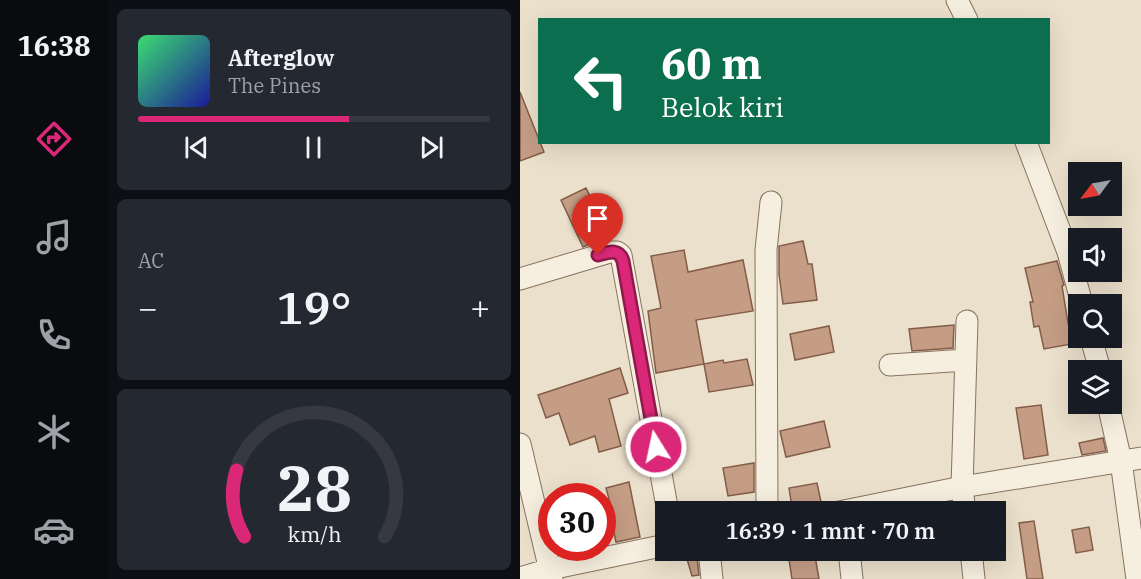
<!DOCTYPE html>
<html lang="id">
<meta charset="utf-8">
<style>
:root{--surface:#171b24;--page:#242831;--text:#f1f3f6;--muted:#9ea1a6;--line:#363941;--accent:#db2777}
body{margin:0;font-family:"IBM Plex Serif",serif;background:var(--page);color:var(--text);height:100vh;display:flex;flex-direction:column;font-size:22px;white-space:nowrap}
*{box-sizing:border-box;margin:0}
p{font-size:20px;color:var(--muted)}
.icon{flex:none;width:33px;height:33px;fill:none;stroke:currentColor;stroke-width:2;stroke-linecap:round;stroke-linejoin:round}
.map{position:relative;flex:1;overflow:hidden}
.details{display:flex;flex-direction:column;gap:9px;padding:9px;background:#0d0f14;width:412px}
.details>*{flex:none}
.guide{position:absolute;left:18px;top:18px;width:512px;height:126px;border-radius:0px;box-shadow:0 6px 24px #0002;background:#0b6e4f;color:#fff;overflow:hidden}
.needle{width:39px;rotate:238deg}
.controls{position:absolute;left:548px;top:162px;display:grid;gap:12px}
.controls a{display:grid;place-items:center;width:54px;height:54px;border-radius:0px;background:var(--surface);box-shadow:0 6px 24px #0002;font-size:30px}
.speed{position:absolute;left:18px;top:483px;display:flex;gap:12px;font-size:30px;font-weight:700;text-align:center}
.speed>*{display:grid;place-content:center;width:78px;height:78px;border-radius:50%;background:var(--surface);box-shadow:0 6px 24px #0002;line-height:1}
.speed .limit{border:9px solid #d22;background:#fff;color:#111}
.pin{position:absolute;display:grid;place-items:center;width:51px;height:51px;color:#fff;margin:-62px -26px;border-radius:50% 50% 50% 0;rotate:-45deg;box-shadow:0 0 6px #0007}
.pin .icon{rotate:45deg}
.me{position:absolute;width:66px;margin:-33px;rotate:350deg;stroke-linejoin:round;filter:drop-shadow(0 0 4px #0008)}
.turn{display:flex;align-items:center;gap:21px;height:126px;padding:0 24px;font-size:27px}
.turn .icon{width:78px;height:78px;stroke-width:2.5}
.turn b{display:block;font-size:42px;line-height:51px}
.big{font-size:45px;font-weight:600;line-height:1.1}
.details .tile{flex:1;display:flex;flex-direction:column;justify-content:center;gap:9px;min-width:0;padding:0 21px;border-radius:9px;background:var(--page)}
.details .dial{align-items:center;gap:0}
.dial svg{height:156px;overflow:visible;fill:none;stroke:var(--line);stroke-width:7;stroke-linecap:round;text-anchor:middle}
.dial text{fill:var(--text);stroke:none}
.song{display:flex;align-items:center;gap:18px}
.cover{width:72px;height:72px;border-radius:9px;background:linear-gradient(135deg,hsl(140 70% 55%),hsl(240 70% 35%))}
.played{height:6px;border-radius:3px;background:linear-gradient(90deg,var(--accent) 60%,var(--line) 60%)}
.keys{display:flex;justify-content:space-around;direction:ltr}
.heat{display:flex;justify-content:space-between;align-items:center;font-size:33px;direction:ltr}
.trip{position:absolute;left:135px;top:501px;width:351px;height:60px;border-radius:0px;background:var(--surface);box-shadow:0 6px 24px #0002;font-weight:600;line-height:60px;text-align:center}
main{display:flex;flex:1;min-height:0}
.menu{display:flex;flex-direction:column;width:108px;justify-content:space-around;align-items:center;background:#090b0e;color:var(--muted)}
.menu .icon{width:42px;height:42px}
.menu .on{color:var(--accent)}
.menu b{font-size:27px;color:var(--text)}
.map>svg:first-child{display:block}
.building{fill:#c59d85;stroke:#835d49;stroke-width:1.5}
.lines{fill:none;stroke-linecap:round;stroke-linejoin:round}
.street-casing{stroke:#867361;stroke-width:23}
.street{stroke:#f6eede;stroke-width:21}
.route-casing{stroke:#8e194d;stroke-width:15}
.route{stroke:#db2777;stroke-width:10}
</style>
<main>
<nav class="menu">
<b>16:38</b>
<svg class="icon on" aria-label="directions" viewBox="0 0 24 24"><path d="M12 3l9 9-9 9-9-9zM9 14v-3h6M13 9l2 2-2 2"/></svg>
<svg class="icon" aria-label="music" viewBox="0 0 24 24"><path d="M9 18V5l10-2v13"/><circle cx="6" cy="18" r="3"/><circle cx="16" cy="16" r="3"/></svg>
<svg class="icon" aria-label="phone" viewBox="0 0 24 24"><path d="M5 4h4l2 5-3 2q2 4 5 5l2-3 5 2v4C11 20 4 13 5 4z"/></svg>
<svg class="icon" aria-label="climate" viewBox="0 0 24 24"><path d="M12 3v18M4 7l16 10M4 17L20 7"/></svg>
<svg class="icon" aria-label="car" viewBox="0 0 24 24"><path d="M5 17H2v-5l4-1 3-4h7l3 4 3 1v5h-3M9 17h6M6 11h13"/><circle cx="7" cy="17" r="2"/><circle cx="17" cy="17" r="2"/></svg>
</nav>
<section class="details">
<div class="tile">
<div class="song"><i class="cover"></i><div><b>Afterglow</b><p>The Pines</p></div></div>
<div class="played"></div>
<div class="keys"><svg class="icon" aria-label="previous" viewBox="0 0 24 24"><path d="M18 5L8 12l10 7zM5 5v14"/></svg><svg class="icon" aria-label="pause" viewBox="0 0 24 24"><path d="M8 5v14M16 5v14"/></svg><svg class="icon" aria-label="next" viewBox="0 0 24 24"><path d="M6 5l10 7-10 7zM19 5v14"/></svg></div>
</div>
<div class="tile"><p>AC</p>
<div class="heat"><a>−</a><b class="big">19°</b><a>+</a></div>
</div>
<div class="tile dial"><svg viewBox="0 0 100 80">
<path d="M14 69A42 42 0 1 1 86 69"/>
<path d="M14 69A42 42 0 0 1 10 35" stroke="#db2777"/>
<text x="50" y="56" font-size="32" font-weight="700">28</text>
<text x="50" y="72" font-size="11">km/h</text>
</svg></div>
</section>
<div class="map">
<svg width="621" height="579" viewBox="0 0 621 579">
<rect width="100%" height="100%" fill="#ebe0cb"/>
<path class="building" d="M0 92 24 152 0 161Z
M66 188 89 235 63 247 41 200Z
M283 241 288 264H292L297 300 263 304 259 274V246Z
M164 250 168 272 223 260 233 311 176 320 184 364 136 373 128 311 141 308 131 256Z
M537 261 544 285 542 286 548 323 553 322 557 343 524 349 519 326 514 327 510 302H513L505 268Z
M434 325 433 348 392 351 389 329Z
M309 326 314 352 275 360 270 334Z
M227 359 233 385 189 392 184 364 203 360 204 363Z
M100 368 108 393 89 399 101 446 79 452 75 436 50 445 39 413 26 418 18 395Z
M521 405 528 455 504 459 496 408Z
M304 421 310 447 266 457 260 431Z
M583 438 586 451 562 455 559 443Z
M234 463V492L208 496 203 468Z
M109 482 120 537 96 542 90 514H93L86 488Z
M297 483 301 502 272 507 269 488Z
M514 521 523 579H507L499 523Z
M569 527 573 550 556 553 552 530Z
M279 550H294L299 579H272L268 553Z
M177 557 179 575 172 576 167 559Z"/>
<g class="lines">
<defs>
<path id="street" d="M437 0 447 20
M506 142 548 252 562 304
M0 279 90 252H97L101 255 148 512
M571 338 580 370
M370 365 446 360
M588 404 601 461 617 579
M0 444 32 579
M247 512 246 250 251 202
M319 512 442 487 621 458
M445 512 442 487 447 321
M189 550 192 579
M329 550 332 579
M451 550 454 579
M0 578 30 569 146 545"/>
</defs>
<use href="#street" class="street-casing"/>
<use href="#street" class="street"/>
</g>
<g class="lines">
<defs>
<path id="route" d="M78 255C89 252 99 248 103 261L136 447"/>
</defs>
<use href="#route" class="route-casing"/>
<use href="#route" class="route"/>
</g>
</svg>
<div class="controls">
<a><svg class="needle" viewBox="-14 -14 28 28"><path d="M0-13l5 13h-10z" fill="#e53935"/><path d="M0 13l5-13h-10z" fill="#9ea1a6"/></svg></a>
<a><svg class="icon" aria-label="sound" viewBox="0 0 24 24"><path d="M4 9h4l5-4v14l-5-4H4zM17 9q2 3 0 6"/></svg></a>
<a><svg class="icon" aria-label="search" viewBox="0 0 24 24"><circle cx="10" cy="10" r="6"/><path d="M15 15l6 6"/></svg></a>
<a><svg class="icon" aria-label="layers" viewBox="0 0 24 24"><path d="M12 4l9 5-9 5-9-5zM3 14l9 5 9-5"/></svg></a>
</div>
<div class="speed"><div class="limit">30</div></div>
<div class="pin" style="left:78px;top:255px;background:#d93025"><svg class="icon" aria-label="arrive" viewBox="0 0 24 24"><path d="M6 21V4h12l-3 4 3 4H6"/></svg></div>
<svg class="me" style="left:136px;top:447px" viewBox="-20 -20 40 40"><circle r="17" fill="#db2777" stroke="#fff" stroke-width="3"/><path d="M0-11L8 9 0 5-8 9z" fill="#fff"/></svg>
<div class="trip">16:39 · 1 mnt · 70 m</div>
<div class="guide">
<div class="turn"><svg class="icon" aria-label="left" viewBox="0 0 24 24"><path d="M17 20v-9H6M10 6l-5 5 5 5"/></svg><div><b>60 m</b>Belok kiri</div></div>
</div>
</div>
</main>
